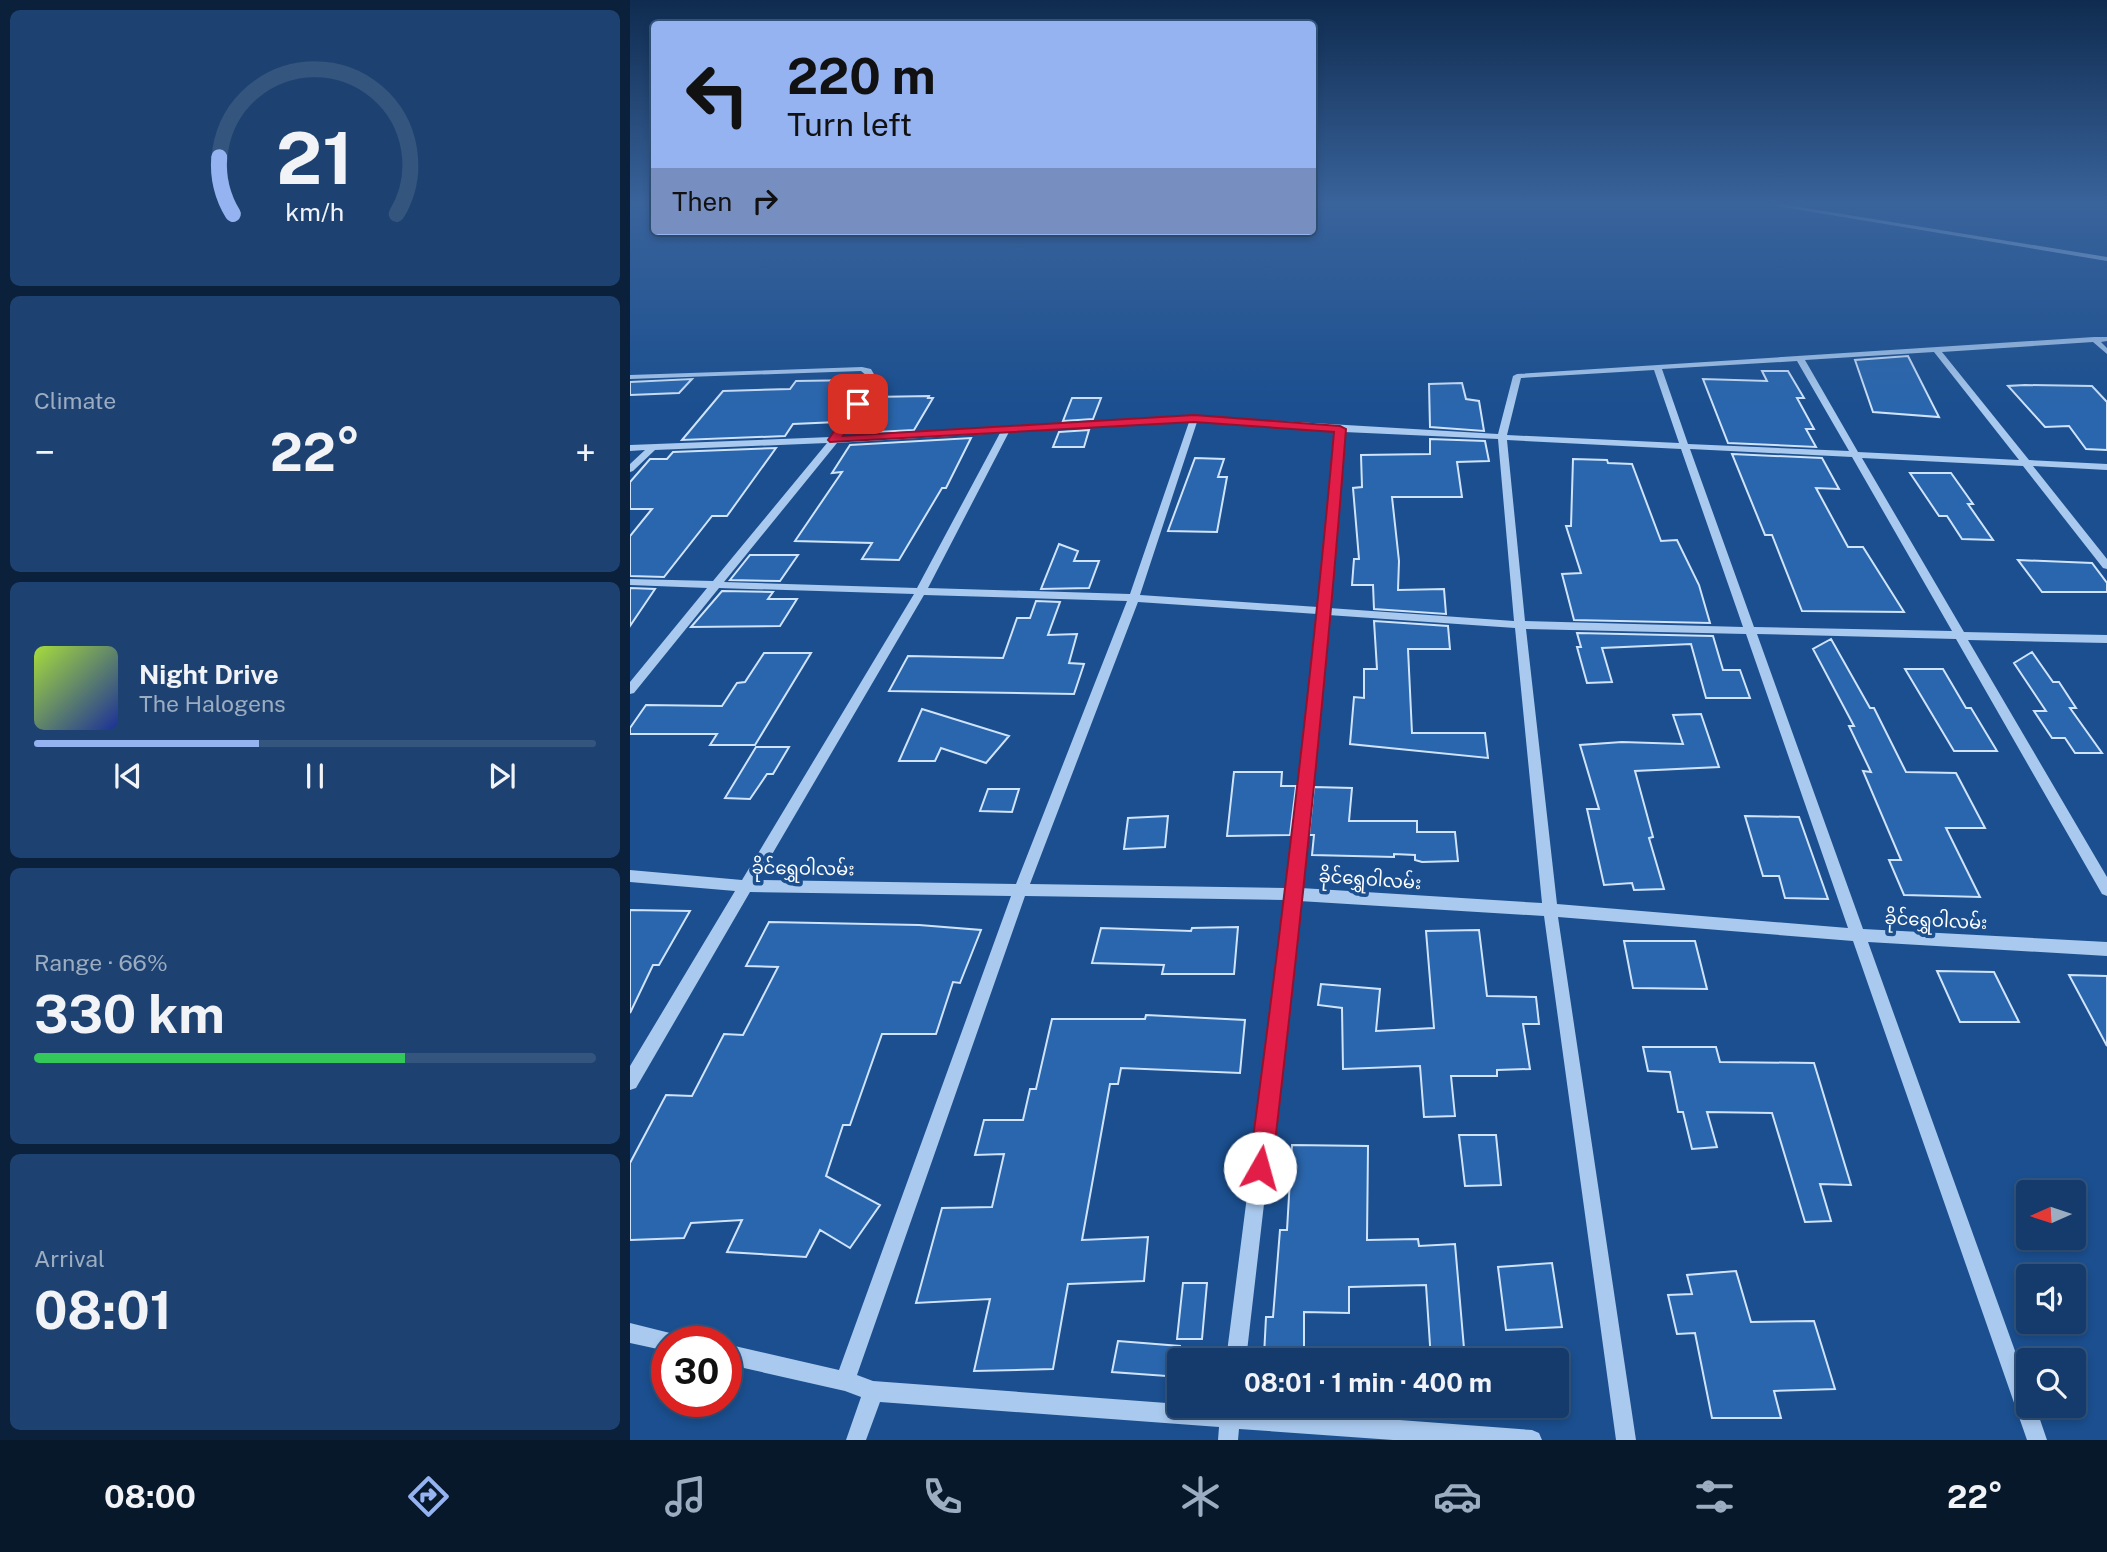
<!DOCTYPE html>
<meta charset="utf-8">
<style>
:root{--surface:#143b6b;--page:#1d4271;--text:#f1f3f6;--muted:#9dadc1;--line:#33557e;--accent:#95b2f1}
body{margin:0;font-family:"Public Sans","Noto Sans Myanmar",sans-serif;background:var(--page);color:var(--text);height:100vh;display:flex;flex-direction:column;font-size:26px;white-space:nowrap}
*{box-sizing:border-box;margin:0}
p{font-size:23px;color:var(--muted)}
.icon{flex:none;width:38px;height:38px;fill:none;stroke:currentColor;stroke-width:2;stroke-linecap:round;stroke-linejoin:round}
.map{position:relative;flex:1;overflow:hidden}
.sheet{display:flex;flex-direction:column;gap:10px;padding:10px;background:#0b203b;width:630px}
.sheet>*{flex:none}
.hud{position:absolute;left:21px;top:21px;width:665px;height:214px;border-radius:7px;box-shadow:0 4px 10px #0003,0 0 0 2px var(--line);background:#95b2f1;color:#111;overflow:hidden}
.needle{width:46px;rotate:267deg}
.buttons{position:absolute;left:1386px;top:1180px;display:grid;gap:14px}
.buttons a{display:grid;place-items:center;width:70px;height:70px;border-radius:7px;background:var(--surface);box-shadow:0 4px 10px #0003,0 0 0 2px var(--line);font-size:35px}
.speed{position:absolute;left:21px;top:1326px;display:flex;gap:14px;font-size:35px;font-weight:700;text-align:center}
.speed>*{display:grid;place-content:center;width:91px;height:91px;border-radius:50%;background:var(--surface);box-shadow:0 4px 10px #0003,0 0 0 2px var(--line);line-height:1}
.speed .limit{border:10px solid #d22;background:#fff;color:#111}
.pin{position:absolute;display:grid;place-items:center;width:60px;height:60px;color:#fff;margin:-30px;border-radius:14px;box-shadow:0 4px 10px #0006}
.me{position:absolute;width:77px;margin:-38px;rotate:7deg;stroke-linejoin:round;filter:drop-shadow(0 0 5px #0008)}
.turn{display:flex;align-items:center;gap:24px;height:147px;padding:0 21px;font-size:32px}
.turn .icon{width:91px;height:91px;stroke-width:2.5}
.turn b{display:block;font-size:49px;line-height:60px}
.then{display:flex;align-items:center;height:66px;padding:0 21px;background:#0003;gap:14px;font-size:26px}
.big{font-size:52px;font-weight:700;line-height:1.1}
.sheet .widget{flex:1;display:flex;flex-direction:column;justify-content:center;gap:10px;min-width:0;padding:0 24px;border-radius:10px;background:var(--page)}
.sheet .dial{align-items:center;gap:0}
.dial svg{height:182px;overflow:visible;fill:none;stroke:var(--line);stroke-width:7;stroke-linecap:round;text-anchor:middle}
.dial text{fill:var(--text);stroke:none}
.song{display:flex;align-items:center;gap:21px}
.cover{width:84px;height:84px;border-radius:10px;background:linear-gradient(135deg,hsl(80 70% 55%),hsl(230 70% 35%))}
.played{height:7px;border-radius:4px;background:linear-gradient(90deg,var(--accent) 40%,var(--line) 40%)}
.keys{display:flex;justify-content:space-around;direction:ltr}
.heat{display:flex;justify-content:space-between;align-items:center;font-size:38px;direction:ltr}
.charge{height:10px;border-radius:5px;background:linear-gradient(90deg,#34c759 66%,var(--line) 0)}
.trip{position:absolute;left:537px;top:1348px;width:402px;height:70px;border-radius:7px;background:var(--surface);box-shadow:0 4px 10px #0003,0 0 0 2px var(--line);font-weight:700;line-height:70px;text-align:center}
.tabs{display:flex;height:112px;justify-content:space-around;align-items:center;background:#08182b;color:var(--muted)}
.tabs .icon{width:49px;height:49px}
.tabs .active{color:var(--accent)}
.tabs b{font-size:32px;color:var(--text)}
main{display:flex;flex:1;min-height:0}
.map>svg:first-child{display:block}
.building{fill:#2a66ad;stroke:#cfe3fa;stroke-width:2}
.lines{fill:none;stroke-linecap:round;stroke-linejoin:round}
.minor{fill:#a9c9ee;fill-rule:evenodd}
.route{fill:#e11d48;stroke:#92132f;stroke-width:2}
.labels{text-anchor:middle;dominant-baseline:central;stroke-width:7;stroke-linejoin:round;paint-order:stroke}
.street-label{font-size:18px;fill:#fff;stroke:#1b4f8f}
</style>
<main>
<section class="sheet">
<div class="widget dial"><svg viewBox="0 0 100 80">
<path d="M14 69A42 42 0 1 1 86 69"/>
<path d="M14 69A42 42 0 0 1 8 44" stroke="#95b2f1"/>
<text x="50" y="56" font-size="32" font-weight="700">21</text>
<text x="50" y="72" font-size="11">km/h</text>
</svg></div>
<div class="widget"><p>Climate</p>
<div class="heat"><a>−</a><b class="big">22°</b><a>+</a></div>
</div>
<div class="widget">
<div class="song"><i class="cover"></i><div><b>Night Drive</b><p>The Halogens</p></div></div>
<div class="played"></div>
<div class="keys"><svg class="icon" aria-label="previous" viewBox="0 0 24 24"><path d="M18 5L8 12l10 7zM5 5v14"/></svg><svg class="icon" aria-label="pause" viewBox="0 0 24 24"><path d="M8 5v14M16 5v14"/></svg><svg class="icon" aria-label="next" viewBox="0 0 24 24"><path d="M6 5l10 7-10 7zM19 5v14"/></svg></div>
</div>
<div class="widget"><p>Range · 66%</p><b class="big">330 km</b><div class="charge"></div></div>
<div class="widget"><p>Arrival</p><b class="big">08:01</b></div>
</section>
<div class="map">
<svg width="1477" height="1440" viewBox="0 0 1477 1440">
<rect width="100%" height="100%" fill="#1b4f8f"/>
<path class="building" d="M1278 356 1309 417 1243 412 1225 360Z
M1132 371H1158L1174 398H1167L1184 429H1176L1186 447 1098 443 1073 379 1137 381Z
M62 379 49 393 0 395V382Z
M229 380 217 397H226L208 422 163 424 155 436 52 440 93 391 160 389 166 381Z
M832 383 836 399 849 401 854 431 800 427 799 384Z
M1395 385 1462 386 1477 402V450L1456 449 1439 426 1415 427 1378 386Z
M299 396 298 398H303L284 430 228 433 236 421H224L241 397Z
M442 398H471L463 419 433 421Z
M459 430 454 447H423L429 432Z
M341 438 316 488H312L269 560 232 559 242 543 165 541 212 472 202 473 220 445Z
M800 439 855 441 859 461 827 462 832 497H762L769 561 768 590 814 589 816 614 744 609 743 585H722L724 559H729L723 488 732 487 731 455 800 454Z
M146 448 97 516H82L34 577 0 576V536L22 509H0V482L20 459H37L43 452Z
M1102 454 1192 458 1209 489 1186 488 1218 547H1233L1274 612 1172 611 1142 535H1135Z
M565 458 594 459 588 477H597L587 532 538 531Z
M943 459 977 460 978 463 1002 464 1031 541 1047 540 1069 585 1080 623 944 620 932 574 951 573 936 526H941Z
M1280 473H1321L1343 504H1338L1363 540 1332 539 1317 516H1309Z
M429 544 448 551 444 561H469L459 588 411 589Z
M120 555H168L150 581 100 580Z
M1388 560 1462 563 1477 583V592H1412Z
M0 588 25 589 0 626Z
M92 591 143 592 138 599H167L150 626 61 627Z
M406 601 430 602 418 635 447 634 439 663 454 664 444 694 259 691 278 656 373 658 387 618H400Z
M744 621 818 626 820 649H778L782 733H855L858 758 720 744 724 697 734 698V669H747Z
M947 633 1083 636 1093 670H1110L1120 698H1076L1061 644 972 648 982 682 957 683 947 647H951Z
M1201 639 1240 708H1244L1276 772 1326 773 1355 828H1316L1350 897 1274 895 1259 860H1271L1233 771 1241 772 1219 726H1224L1183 649Z
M1402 652 1423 682H1429L1446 708H1440L1472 753H1445L1435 738H1422L1404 711H1416L1384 663Z
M134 653H181L125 745H80L87 734H0V728L16 705 92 706 107 683 115 682Z
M1275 669H1313L1336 708H1341L1367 751H1324Z
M292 709 379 736 356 763 311 748 305 761H269Z
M1071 714 1089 767 1005 771 1023 837 1019 838 1034 889 1004 890 1002 883 974 885 957 809H969L950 745 992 742 1053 744 1043 715Z
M126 747H159L143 774H137L120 799 95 798Z
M604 772H652L651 786H666L660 835 597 836Z
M684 787 722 788 719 821H787V832H825L828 861 792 862 785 860V855L764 854V857L682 855 684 835H679Z
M358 789H389L382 812 350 811Z
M538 816 535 847 494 849 498 818Z
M1115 816 1169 817 1198 899 1155 898 1149 876H1133Z
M0 910 60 911 29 965H23L0 1013Z
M139 922 289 925 351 930 330 983 323 982 306 1034H252L220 1125H213L196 1176 250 1205 220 1248 190 1230 176 1257 97 1252 112 1220 61 1223 54 1238 0 1240V1163L36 1095 62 1096 94 1034 113 1035 148 967 116 966Z
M608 927 604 974H532L534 965 462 963 471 928 561 931 562 928Z
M849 930 857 996 906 997 909 1024H893L900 1069 867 1070V1076H821L825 1116 794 1117 790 1066 713 1069 712 1008 688 1005 691 984 750 989 746 1031 804 1028 796 931Z
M994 941H1065L1077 989 1003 988Z
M1307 971 1364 972 1389 1022H1330Z
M1439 975 1477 976V1046Z
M516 1015 615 1020 610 1073 491 1068 488 1084H480L452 1240 518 1237 514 1281 438 1284 423 1369 344 1371 360 1299 286 1303 312 1208 362 1207 374 1154 345 1155 354 1120H393L400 1089H406L422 1019H515Z
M1013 1047H1086L1090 1062 1184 1063 1221 1185 1190 1184 1201 1221 1175 1222 1142 1113 1077 1112 1087 1147 1062 1149 1053 1112H1048L1040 1072 1018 1071Z
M829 1135H866L871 1185 835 1186Z
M662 1145 738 1146 737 1240 788 1239 789 1246 825 1244 835 1360H801L796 1285 719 1287V1313L674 1312V1355L634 1356 636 1317H643L650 1230H657Z
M922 1263 932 1327 876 1330 868 1267Z
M1106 1271 1121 1322 1184 1321 1205 1389 1144 1391 1151 1418H1082L1065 1333 1047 1334 1038 1295 1062 1294 1057 1275Z
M553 1283H577L572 1339H547Z
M488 1341 550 1346V1377L482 1372Z"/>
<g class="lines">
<path class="minor" d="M1134 204H1151L1477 257V261Z
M1464 337H1477V341L1471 342 1477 348V354L1463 342 1312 352 1399 460 1477 464V470L1403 466 1477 559V569L1473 568 1393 466 1232 458 1334 632 1477 635V643L1338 640 1477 877V896L1472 894 1326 639 1127 634 1233 929 1477 942V956L1238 942 1398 1387V1405H1405L1417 1440H1397L1223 941 928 917 1006 1440H986L914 916 669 901 616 1360H596L655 900 395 896 227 1375 243 1381 550 1404V1405H611V1408L902 1430 909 1433 912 1440H763L609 1429 608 1440H588L589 1427 250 1402 236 1440H216L231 1397 215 1391 96 1364V1344L209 1370 381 896 120 892 6 1088 0 1090V1066L105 891 0 882V870L112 880 284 594 89 588 4 693 0 694V682L77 588 0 585V579L83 581 197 443 25 450 3 471 0 472V464L15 450 0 451V445L201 437 236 387 237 376 231 371 0 379V375L232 367 241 369 245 376 244 387 211 437 564 416 868 434 883 376 887 374ZM1304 352 1389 460 1228 452 1175 360ZM1167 361 1219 451 1058 444 1032 369ZM1024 370 1049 443 877 435 891 378ZM559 422 500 594 298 588 379 432ZM567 422 705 431 688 607 510 595ZM714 432 868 439 884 621 699 608ZM370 433 287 588 94 582 207 443ZM877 440 1051 449 1113 627 895 621ZM1060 449 1222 457 1322 631 1124 627ZM294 595 497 601 386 884 127 880ZM508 602 687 614 657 888 400 884ZM698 615 885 628 912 903 671 888ZM896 629 1116 634 1218 928 927 904Z
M0 1323 48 1335 51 1342H37V1351L0 1343Z"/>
</g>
<linearGradient id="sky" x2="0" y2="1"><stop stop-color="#0f2b4f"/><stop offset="0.5" stop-color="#39639b"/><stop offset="1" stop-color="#39639b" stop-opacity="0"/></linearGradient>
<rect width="1477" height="406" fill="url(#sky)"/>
<path class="route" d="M228 401 234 404 213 436 564 415 710 426 716 429C697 676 671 922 642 1168L638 1176 630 1179 622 1176 619 1168C652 923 682 678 704 432L564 422 200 442 198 440 224 402Z"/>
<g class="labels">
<g class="street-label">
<text transform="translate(173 868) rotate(1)">ခိုင်ရွှေဝါလမ်း</text>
<text transform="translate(740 879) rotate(4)">ခိုင်ရွှေဝါလမ်း</text>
<text transform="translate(1306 920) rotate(3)">ခိုင်ရွှေဝါလမ်း</text>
</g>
</g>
</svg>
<div class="buttons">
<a><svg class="needle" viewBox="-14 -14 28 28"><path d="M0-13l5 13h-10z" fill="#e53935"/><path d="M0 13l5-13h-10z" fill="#9dadc1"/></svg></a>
<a><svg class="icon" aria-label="sound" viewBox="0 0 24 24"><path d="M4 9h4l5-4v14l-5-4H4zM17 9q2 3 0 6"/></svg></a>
<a><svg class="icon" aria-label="search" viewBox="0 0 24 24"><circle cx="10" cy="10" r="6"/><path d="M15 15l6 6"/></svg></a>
</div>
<div class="speed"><div class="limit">30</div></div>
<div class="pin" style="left:228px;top:404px;background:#d93025"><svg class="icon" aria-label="arrive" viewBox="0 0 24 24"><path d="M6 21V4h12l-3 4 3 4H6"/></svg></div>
<svg class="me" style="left:630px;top:1168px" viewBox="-20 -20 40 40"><circle r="19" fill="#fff"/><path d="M0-13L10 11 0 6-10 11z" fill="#e11d48"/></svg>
<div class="trip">08:01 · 1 min · 400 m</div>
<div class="hud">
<div class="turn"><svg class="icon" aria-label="left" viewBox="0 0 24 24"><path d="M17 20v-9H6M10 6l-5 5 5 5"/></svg><div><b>220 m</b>Turn left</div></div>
<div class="then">Then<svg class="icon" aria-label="right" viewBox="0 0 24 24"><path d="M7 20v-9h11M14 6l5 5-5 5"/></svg></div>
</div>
</div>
</main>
<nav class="tabs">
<b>08:00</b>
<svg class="icon active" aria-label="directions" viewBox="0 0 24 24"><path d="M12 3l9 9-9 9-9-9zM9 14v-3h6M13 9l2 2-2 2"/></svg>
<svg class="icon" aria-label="music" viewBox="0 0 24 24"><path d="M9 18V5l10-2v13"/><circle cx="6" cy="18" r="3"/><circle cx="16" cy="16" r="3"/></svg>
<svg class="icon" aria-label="phone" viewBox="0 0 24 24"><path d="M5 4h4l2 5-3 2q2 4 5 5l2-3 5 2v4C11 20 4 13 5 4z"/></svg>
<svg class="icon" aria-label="climate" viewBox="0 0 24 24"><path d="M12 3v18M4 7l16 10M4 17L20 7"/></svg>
<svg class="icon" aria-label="car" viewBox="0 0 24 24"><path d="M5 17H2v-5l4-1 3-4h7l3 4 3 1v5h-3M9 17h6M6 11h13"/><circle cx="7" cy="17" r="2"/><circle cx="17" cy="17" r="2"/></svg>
<svg class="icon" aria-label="filters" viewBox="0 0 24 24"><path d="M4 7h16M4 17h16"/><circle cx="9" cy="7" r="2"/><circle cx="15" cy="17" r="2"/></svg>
<b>22°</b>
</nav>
